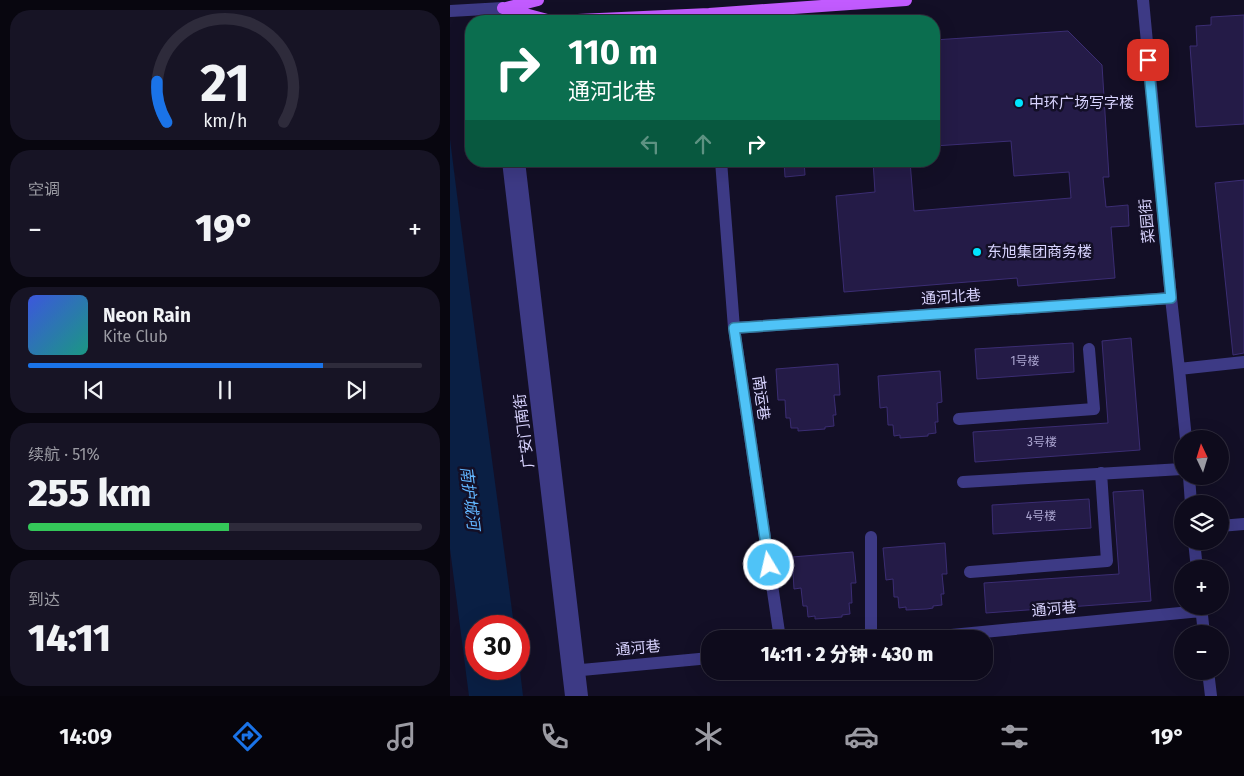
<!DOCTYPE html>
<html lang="zh">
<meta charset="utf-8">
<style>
:root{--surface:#0e0b1c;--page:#171425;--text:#f1f3f6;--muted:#9b9ba3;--line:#2e2b3b;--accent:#1a73e8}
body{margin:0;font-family:"Fira Sans","Noto Sans SC",sans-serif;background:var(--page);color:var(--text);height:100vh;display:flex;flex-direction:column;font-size:19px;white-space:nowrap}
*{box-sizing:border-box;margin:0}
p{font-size:16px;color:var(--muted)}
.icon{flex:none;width:28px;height:28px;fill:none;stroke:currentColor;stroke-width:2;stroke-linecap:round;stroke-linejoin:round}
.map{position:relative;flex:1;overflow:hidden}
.sheet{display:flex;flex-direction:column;gap:10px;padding:10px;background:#08060f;width:450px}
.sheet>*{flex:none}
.top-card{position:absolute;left:15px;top:15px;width:475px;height:152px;border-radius:20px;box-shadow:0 5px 20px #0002,0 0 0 1px var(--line);background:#0b6e4f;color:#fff;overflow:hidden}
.needle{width:32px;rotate:356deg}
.controls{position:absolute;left:724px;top:430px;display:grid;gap:10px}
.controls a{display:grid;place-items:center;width:55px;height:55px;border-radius:50%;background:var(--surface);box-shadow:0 5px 20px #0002,0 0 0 1px var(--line);font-size:25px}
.speed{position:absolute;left:15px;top:615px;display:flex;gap:10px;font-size:25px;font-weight:700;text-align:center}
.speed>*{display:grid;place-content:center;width:65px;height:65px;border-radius:50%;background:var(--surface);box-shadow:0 5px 20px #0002,0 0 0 1px var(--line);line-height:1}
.speed .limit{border:8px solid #d22;background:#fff;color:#111}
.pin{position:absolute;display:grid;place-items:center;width:42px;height:42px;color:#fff;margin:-21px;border-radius:10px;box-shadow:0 2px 8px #0006}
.me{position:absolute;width:55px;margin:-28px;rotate:351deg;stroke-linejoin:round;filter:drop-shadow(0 0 4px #0008)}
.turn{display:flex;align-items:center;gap:18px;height:105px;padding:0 20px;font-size:22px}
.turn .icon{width:65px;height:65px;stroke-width:2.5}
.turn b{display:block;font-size:35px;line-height:42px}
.lanes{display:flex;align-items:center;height:48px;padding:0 20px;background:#0003;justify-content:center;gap:25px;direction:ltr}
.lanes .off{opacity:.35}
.big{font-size:38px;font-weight:800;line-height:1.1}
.sheet .card{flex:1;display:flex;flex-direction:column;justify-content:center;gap:8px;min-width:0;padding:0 18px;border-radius:20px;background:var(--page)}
.sheet .dial{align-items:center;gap:0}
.dial svg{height:130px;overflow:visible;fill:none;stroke:var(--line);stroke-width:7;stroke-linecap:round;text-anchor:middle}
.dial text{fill:var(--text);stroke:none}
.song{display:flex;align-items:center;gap:15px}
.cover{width:60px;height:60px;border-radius:8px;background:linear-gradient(135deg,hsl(230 70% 55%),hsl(170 70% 35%))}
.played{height:5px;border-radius:2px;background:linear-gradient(90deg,var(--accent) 75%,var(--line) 75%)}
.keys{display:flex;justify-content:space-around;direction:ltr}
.heat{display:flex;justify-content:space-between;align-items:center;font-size:28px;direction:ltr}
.charge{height:8px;border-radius:4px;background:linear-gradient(90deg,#34c759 51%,var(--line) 0)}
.trip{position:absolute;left:251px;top:630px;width:292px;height:50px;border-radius:20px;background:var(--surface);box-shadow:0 5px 20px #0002,0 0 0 1px var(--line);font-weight:800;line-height:50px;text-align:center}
.tab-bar{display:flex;height:80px;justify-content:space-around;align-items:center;background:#06040b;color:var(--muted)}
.tab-bar .icon{width:35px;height:35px}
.tab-bar .selected{color:var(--accent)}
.tab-bar b{font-size:22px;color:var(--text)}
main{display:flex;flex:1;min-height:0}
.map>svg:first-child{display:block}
.water{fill:#0a1f44}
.building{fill:#241b47;stroke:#3b2d73}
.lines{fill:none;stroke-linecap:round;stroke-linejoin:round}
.minor{stroke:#3d3a85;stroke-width:12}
.major{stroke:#c25bff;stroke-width:12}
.route-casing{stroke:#337fa1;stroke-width:12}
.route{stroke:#4fc3f7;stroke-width:9}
.poi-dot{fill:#00e5ff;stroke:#130f26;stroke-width:2}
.labels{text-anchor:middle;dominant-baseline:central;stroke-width:5;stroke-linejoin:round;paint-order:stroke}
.number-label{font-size:12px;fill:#aca6d1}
.poi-label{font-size:15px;fill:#d9d4ff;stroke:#130f26;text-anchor:start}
.street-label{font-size:15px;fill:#d9d4ff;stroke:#130f26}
.water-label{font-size:16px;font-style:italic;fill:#62b6ff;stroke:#130f26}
</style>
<main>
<section class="sheet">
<div class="card dial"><svg viewBox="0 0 100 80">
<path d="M14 69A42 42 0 1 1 86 69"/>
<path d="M14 69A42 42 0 0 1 8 44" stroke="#1a73e8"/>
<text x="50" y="56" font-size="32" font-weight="700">21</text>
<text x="50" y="72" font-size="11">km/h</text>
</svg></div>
<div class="card"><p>空调</p>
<div class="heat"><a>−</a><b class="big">19°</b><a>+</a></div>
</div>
<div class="card">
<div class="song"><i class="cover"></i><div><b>Neon Rain</b><p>Kite Club</p></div></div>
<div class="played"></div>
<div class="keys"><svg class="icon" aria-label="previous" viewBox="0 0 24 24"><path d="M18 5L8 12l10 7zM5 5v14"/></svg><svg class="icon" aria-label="pause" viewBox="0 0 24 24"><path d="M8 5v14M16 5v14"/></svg><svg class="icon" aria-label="next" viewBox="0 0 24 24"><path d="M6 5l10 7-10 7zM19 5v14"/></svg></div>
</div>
<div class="card"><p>续航 · 51%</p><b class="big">255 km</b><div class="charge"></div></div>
<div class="card"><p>到达</p><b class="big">14:11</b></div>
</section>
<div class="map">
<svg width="794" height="696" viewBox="0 0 794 696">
<rect width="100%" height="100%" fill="#130f26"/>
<path class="water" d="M0 139C20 301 43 464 64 626H26V669H69V662L73 696H19L0 549Z"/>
<path class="building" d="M794 15V124L746 127 740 46H747L746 26 761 25V17Z
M618 31 652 65 659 177H653L656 207 678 205 679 226 661 227 665 278 568 286 567 278 394 292 386 196 425 192 423 161H460L464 211 621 198 619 172 564 176 561 141 484 146V40Z
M334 161H354L355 175 335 177Z
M794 180V353L783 355 765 183Z
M681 338 690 450 525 462 523 432 658 423 652 341Z
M623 343 624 372 527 379 525 349Z
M388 364 390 395H384L386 415H383L384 426 375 427V429L348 431V428H341L340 418H336L335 400H328L326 369Z
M490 371 492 402 487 403 488 422H485L486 433 478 434V436L450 438V435L444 436 443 425H438L437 407 430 408 428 376Z
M693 490 701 601 536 613 534 583 669 574 663 492Z
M639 499 641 528 543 534 542 505Z
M495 543 497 574H492L494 594H491L492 605 483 606V608L477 609 456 610V607L449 608 448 597H444L443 579 436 580 433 548Z
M403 552 406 583H401L402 603H399L400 614 392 615V617L365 619V616L358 617 357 606H353L351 588 344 589 342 557Z"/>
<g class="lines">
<path class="minor" d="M693 0 721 298 729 369 736 439
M0 11 53 8
M58 161 121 696
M69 161 132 696
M271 161 284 328 330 639
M284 328 721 298
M729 369 794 362
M509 419 644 409 639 349
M739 476 741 504
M513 482 732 469
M770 526 794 524
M421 537V639
M744 541 747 569
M520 572 657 561 651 473
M751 606 754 634
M460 639 751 611
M121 671 260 658
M758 671 761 696"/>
<path class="major" d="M53 8 101 21
M56 8 88 0
M106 21 259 14 456 0"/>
</g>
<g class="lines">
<defs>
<path id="route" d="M319 565 284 328 721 298 698 60"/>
</defs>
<use href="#route" class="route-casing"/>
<use href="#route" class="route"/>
</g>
<g class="poi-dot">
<circle cx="569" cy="103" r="5"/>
<circle cx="527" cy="252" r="5"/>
</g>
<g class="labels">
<g class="number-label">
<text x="575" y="361">1号楼</text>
<text x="592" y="442">3号楼</text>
<text x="591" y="516">4号楼</text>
</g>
<g class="poi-label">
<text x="579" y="103">中环广场写字楼</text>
<text x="537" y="252">东旭集团商务楼</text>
</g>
<g class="street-label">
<text transform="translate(697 221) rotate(-95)">菜园街</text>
<text transform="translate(501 297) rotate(-4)">通河北巷</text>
<text transform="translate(311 398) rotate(82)">南运巷</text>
<text transform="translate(74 431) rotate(-97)">广安门南街</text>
<text transform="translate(604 609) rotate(-5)">通河巷</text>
<text transform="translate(188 648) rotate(-5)">通河巷</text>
</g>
<g class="water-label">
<text transform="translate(20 498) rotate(83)">南护城河</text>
</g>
</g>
</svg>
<div class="controls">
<a><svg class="needle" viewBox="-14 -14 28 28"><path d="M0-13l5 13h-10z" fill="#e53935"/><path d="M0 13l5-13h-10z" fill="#9b9ba3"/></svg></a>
<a><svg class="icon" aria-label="layers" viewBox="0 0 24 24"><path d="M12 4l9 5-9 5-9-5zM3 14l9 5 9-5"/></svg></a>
<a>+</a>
<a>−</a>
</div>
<div class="speed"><div class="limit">30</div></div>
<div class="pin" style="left:698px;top:60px;background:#d93025"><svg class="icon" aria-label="arrive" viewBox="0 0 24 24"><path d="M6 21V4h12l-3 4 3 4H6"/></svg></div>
<svg class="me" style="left:319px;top:565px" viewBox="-20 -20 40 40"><circle r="17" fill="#4fc3f7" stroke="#fff" stroke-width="3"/><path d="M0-11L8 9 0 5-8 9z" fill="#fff"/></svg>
<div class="trip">14:11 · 2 分钟 · 430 m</div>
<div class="top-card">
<div class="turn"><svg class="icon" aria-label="right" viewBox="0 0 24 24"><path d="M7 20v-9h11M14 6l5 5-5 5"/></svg><div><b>110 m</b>通河北巷</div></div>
<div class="lanes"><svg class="icon off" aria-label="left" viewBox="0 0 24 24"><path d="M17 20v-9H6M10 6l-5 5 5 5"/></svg><svg class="icon off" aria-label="ahead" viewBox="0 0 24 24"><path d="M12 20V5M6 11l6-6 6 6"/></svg><svg class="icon" aria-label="right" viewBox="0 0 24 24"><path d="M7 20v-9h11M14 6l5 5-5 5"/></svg></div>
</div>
</div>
</main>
<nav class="tab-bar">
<b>14:09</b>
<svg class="icon selected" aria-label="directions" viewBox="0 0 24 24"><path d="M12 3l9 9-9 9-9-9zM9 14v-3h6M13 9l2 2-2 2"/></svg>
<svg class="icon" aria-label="music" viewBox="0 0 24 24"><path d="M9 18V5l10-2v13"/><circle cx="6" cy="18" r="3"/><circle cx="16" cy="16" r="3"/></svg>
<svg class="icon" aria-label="phone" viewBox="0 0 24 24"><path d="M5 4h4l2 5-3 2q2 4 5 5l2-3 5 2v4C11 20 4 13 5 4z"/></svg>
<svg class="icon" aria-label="climate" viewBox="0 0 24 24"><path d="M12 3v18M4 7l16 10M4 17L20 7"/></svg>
<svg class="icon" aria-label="car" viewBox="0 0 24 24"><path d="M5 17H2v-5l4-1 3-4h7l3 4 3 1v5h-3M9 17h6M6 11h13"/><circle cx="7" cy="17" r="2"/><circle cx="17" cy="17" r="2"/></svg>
<svg class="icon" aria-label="filters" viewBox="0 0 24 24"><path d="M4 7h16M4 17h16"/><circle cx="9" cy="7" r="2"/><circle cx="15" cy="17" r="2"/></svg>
<b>19°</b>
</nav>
